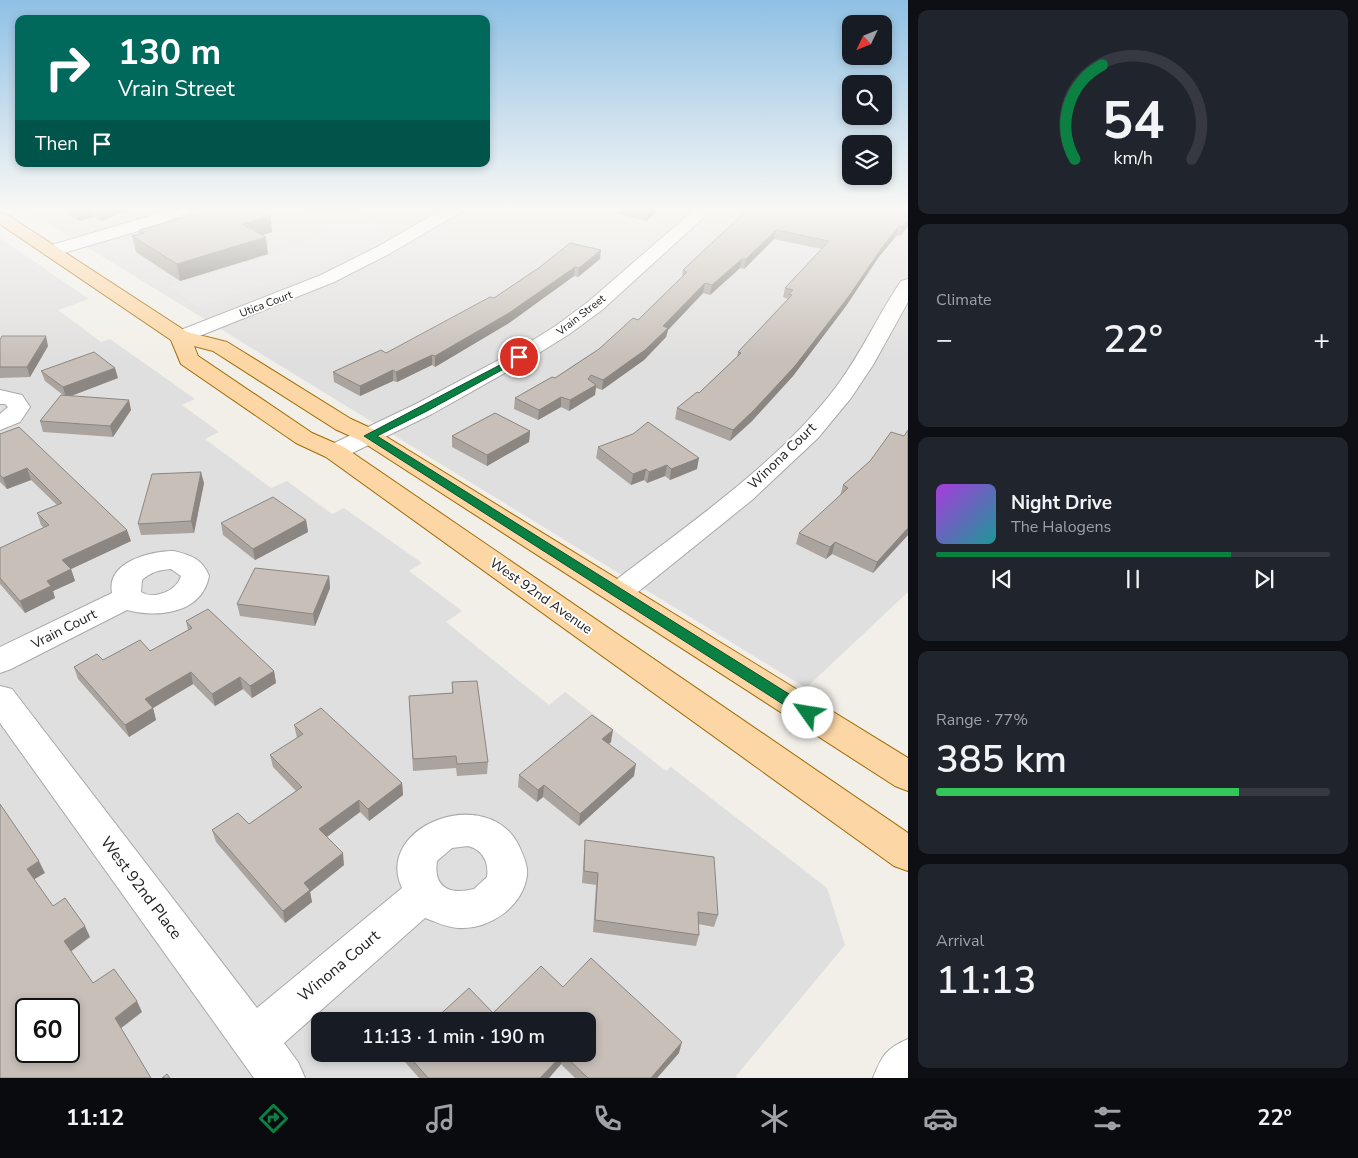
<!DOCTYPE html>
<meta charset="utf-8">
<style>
:root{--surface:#171b24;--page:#20242c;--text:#f1f3f6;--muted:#9ea1a6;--line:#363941;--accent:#0b8043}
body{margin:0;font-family:"Nunito Sans",sans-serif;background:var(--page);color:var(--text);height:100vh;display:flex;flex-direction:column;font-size:19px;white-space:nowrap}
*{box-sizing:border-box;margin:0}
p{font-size:16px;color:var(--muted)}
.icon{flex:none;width:28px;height:28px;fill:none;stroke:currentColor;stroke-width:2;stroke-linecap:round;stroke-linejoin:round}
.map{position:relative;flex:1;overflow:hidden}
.sheet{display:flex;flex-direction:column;gap:10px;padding:10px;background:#0d0f14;width:450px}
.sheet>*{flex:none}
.hud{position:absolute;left:15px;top:15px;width:475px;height:152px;border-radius:10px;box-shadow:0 2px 8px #0003;background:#00695c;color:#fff;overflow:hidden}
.needle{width:32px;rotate:227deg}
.fabs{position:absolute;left:842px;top:15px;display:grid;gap:10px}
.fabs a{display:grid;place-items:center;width:50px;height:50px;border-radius:10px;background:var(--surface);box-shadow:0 2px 8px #0003;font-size:25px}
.speed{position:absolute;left:15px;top:998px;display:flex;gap:10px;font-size:25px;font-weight:700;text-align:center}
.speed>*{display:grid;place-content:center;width:65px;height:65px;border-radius:50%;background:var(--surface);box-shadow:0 2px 8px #0003;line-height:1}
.speed .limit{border:2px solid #111;border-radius:8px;background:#fff;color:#111}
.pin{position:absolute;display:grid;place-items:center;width:42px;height:42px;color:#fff;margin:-21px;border:2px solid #fff;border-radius:50%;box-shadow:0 1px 5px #0007}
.me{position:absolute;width:55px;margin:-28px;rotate:302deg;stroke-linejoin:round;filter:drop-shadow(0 0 4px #0008)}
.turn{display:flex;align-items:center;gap:18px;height:105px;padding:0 20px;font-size:22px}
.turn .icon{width:65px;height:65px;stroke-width:2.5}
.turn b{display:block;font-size:35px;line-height:42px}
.then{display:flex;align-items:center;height:48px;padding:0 20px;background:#0003;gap:10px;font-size:19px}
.big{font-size:38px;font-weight:600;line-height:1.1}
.sheet .widget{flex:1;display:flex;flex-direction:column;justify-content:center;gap:8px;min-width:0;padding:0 18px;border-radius:10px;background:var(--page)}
.sheet .dial{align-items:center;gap:0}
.dial svg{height:130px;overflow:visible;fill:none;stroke:var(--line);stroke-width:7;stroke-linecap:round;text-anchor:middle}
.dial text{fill:var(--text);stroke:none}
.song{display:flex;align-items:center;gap:15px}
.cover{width:60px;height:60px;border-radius:8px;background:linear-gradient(135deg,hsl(280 70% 55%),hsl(180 70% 35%))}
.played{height:5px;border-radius:2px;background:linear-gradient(90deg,var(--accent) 75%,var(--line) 75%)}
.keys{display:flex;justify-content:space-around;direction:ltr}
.heat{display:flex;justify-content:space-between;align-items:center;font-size:28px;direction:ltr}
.charge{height:8px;border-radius:4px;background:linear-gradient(90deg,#34c759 77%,var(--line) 0)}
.trip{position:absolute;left:311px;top:1012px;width:285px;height:50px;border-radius:10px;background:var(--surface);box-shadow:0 2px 8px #0003;font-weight:600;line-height:50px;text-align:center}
.menu{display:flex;height:80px;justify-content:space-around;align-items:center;background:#090b0e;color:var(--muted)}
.menu .icon{width:35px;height:35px}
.menu .current{color:var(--accent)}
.menu b{font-size:22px;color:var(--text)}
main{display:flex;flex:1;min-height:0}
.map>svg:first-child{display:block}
.residential{fill:#e0dfdf;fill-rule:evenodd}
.parking{fill:#e2e2e2}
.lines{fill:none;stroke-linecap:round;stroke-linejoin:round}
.minor-casing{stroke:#a9a9a9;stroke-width:2}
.primary-casing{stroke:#a06b00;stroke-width:2}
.minor{fill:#fff;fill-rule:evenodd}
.primary{fill:#fcd6a4;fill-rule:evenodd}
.wall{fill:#aba49e}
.shaded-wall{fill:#8b8681}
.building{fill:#c7bfb8;stroke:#8b8681;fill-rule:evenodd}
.route{fill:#0b8043;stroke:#07532c}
.labels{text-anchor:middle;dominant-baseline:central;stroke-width:4;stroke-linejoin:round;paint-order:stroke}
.far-street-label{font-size:11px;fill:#222;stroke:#fff}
.street-label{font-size:14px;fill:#222;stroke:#fff}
.near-street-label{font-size:16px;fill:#222;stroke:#fff}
</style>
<main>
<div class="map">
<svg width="908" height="1078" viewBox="0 0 908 1078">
<rect width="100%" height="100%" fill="#f2efe9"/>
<path class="residential" d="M25 209H908V592L806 688Z
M0 238 89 299 58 310 101 342 110 339 195 399 182 405 219 432 205 439 271 488 287 481 332 514 344 508 422 563 409 571 462 611 446 622 549 705 565 692 666 771 671 767 827 888 845 945 736 1076 737 1078H0ZM26 1009H69V1051H26ZM320 1021H588V1054H320Z"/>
<path class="parking" d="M288 209H350L383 224 372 237 315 267 198 307 170 287 274 254 328 229Z"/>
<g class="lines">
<defs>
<path id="minor" d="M168 209H191L189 212 155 226 57 255 51 256 45 255 42 251 45 247 143 218Z
M443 209H463L461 212 389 254 334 282 187 341 180 343 173 341 170 337 173 333 321 275 377 247Z
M695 209H713L602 310 568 335 526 361 432 414 344 457 335 459 326 457 323 452 326 447 416 404 512 353 554 327 588 302Z
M908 279V302L873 365 851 398 818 438 752 500 628 600 618 603 608 600 603 593 608 586C683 528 778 464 836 387 861 354 878 315 901 281Z
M0 390 22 395 30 407 20 422 0 430V414L8 407 5 404H0Z
M174 551C190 555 203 559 209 576 202 614 157 618 127 610L11 669 0 673V647L112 593C106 561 152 551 174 551ZM171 569 181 576C177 591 154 600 141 592L142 580C151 572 159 570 171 569Z
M0 686 12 689 257 1008 402 888C373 826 488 782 519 846 523 855 528 865 527 875 523 907 489 930 458 928 446 927 436 922 425 918L284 1043 298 1062 305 1078H254L0 723ZM468 846C483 850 489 862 487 877L474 889C450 895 433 888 437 861L452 848Z
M908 1039V1078H873C882 1056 885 1049 908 1039Z"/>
<path id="primary" d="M0 212 6 214 187 332 227 342 351 419 377 431 908 758V791L895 786 361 441 335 429 213 351 194 346 198 356 312 433 344 447 908 833V871L894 866 326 457 296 443 181 364 171 340 0 224Z"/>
</defs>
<use href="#minor" class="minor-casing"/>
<use href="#primary" class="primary-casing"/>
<use href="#minor" class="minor"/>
<use href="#primary" class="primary"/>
</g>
<path class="wall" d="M57 209H132L101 221 93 217 79 221Z
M618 209H661L646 221 617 214Z
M908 209V226L900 236 897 235 878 258 846 306 793 376 752 421 730 441 675 419 677 408 699 393 737 357 738 352 787 300 788 299 783 297 785 288 822 249 774 239 744 269 740 268 710 295 703 293 668 330 666 337 644 360 602 390 596 388 595 395 569 411 561 407 538 420 514 409 515 398 555 378 599 349 638 320 682 277 683 270 745 212Z
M139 230 272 232 263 235 268 254 180 281 136 252 132 236 139 234Z
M600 259 578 277 574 276 509 323 435 367 432 365 397 382 393 381 360 396 334 382 333 372 386 353 494 298 540 267Z
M0 340 48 346 30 377 0 378Z
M41 371 118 378 70 396 131 410 113 437 43 432 40 421 63 395 45 381Z
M530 431 529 442 487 466 452 447V436Z
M0 434 131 541 71 569 75 581 53 591 55 598 25 613 0 584V548L44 528 41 525 37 513 57 505 31 480 7 489 0 482Z
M904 436 908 535 873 573 832 554 826 559 796 544 799 533 840 496 843 485Z
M598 447 697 469 670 480 665 476 647 483 644 480 631 485 596 458Z
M204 483 194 533 141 535 138 524Z
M306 520 308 532 255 560 223 535 221 523Z
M329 576 330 588 315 626 240 616 237 604Z
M186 621 274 671 276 683 252 698 243 689 215 706 193 684 153 708 156 720 129 737 78 679 74 667 150 651 188 630Z
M452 682 488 762 487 774 457 776 456 768 413 771 409 696 452 693Z
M294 725 402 783 403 795 369 821 360 812 327 837 344 865 310 892 312 902 285 923 216 842 212 830 249 824 296 791 273 767 270 755 297 738Z
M611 742 609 744 634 776 579 826 543 797 537 802 518 787 519 775Z
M585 840 718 915 714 927 698 924 699 935 696 946 593 932 596 885 582 883 584 852Z
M563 987 679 1053 657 1078H575L561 1064 549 1078H419L398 1054H588L493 1013Z"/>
<path class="shaded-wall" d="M88 209H91L93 217 79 221 77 212Z
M107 209H132L101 221 99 212Z
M651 209H661L646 221 647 212Z
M271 216 272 232 244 241 242 224Z
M908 220V226L900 236 902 227Z
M899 226 897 235 878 258 846 306 793 376 752 421 730 441 733 430Z
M776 230 774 239 744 269 746 259Z
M266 237 268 254 180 281 177 264Z
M601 250 600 259 578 277 579 268Z
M742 259 740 268 710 295 712 285Z
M575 267 574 276 509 323 435 367V356Z
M705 283 703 293 668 330 666 337 644 360 602 390 603 380 663 326Z
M46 336 48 346 30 377 27 367Z
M432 355V365L397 382 396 372Z
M115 368 118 378 66 398 63 387Z
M393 370V381L360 396V386Z
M596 385 595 395 569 411 570 400Z
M561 397V407L538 420 539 410Z
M129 400 131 410 113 437 110 426Z
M530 431 529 442 487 466V455Z
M699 458 697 469 670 480 671 469Z
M667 465 665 476 647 483 649 472Z
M27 468 31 480 7 489 3 478Z
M646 469 644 480 631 485 633 474Z
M201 472 204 483 194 533 191 521Z
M306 520 308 532 255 560 253 549Z
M908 528V535L873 573 877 562Z
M127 530 131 541 71 569 75 581 53 591 55 598 25 613 20 601 62 560Z
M835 542 832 554 826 559 830 547Z
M329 576 330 588 315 626 313 614Z
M274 671 276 683 252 698 250 686Z
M191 672 193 684 153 708 156 720 129 737 125 725 145 699Z
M240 677 243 689 215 706 212 694Z
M613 730 611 742 601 751 602 739Z
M636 764 634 776 579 826 580 814Z
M402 783 403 795 369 821 368 809Z
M544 785 543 797 537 802 538 790Z
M359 800 360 812 321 841 319 829Z
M343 853 344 865 310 892 312 902 285 923 283 911 304 883Z
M39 861 45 873 33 880 27 869Z
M85 926 90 937 69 953 64 941Z
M137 1001 142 1012 120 1029 115 1018Z
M682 1042 679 1053 657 1078H651Z
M563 1054 561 1064 549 1078H540Z"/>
<path class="building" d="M71 209H88L77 212Z
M93 209H107L99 212Z
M213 209H257L271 216 242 224 266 237 177 264 132 236 144 233 139 230Z
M634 209H651L647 212Z
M748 209H908V220L902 227 899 226 881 249 849 296 795 366 754 410 733 430 677 408 697 392 699 393 741 353 738 352 792 295 789 294 793 290 785 288 829 241 776 230 746 259H742L712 285 705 283 663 326 668 328 645 350 603 380 591 375 588 379 596 385 570 400 561 397 539 410 515 398 552 377 555 378 599 349 633 318 638 320 687 272 683 270Z
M570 243 601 250 579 268 575 267 509 313 435 356 432 355 396 372 393 370 360 386 333 372 381 350 386 353 490 297 494 298 540 267Z
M2 336H46L27 367H0V340Z
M94 352 115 368 63 387 41 371Z
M61 395 129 400 110 426 40 421Z
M495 413 530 431 487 455 452 436Z
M648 422 699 458 671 469 667 465 649 472 646 469 633 474 598 447 633 434Z
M19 427 127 530 62 560 71 569 47 581 51 586 20 601 0 578V548L49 525 37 513 62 503 27 468 3 478 0 475V434Z
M908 430V528L877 562 835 542 830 547 799 533 848 488 843 485 870 461 891 432 904 436Z
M201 472 191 521 138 524 152 474Z
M273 497 306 520 253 549 221 523Z
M255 568 329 576 313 614 237 604Z
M208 609 274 671 250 686 240 677 212 694 191 672 145 699 153 708 125 725 74 667 97 654 103 660 140 640 150 651 192 628 186 621Z
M477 681 488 762 457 764 456 756 413 759 409 696 453 693 452 682Z
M321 708 402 783 368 809 359 800 319 829 343 853 304 883 310 890 283 911 212 830 238 813 249 824 302 787 270 755 303 734 294 725Z
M592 715 613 730 602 739 636 764 580 814 544 785 538 790 519 775Z
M0 804 39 861 27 869 53 906 65 898 85 926 64 941 93 983 114 969 137 1001 115 1018 151 1078H0ZM26 1009H69V1051H26Z
M585 840 714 857 718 915 698 912 699 935 595 920 598 873 584 871Z
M591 958 682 1042 651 1078H588L563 1054H588V1021H433L469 988 493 1013 541 966 563 987Z
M423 1015 428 1021H416Z
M407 1054H563L540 1078H428Z
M167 1074 170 1078H162Z"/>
<linearGradient id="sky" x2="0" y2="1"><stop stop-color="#8fc0e4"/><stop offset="0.58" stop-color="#f9f8f5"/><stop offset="1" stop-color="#f9f8f5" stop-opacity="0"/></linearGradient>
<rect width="908" height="360" fill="url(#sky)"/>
<path class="route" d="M519 355 522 356V359L427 411 377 436 813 709 815 713 813 717 808 718 803 717 364 436Z"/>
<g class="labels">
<g class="far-street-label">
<text transform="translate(266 304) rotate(-21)">Utica Court</text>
<text transform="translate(581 315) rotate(-38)">Vrain Street</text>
</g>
<g class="street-label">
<text transform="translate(782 456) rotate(-44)">Winona Court</text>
<text transform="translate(541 596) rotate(35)">West 92nd Avenue</text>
<text transform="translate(64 629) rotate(-27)">Vrain Court</text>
</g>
<g class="near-street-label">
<text transform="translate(141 888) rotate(53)">West 92nd Place</text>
<text transform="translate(339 966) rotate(-40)">Winona Court</text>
</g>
</g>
</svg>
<div class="fabs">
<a><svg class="needle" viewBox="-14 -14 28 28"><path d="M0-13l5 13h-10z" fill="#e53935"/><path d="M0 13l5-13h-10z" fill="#9ea1a6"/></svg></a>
<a><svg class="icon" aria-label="search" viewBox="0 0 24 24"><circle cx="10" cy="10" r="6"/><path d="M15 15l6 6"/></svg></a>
<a><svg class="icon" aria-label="layers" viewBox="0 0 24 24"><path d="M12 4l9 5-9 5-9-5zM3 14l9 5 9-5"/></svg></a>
</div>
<div class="speed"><div class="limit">60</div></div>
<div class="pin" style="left:519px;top:357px;background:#d93025"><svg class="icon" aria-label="arrive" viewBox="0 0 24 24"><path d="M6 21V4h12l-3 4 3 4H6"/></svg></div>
<svg class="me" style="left:808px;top:713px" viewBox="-20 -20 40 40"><circle r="19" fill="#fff"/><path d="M0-13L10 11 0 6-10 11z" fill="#0b8043"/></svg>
<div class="trip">11:13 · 1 min · 190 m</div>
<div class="hud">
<div class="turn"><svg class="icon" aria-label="right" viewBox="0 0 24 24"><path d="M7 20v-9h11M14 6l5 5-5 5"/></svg><div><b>130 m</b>Vrain Street</div></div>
<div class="then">Then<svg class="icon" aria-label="arrive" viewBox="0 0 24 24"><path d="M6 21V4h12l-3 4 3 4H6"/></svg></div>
</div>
</div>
<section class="sheet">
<div class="widget dial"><svg viewBox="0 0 100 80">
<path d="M14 69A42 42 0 1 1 86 69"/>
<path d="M14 69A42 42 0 0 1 31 11" stroke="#0b8043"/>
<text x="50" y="56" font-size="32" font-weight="700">54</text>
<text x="50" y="72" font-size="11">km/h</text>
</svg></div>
<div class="widget"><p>Climate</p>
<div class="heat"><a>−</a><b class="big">22°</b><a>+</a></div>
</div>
<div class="widget">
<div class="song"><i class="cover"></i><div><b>Night Drive</b><p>The Halogens</p></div></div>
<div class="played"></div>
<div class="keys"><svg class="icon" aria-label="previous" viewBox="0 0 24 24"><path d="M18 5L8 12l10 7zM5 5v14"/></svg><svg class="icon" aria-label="pause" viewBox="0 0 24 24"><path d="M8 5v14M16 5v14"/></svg><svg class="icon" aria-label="next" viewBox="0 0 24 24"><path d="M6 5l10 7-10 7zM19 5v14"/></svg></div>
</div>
<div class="widget"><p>Range · 77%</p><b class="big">385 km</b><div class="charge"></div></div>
<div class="widget"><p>Arrival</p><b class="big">11:13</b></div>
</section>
</main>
<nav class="menu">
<b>11:12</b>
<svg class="icon current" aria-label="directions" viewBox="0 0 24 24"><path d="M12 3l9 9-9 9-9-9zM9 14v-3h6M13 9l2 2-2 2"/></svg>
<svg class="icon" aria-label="music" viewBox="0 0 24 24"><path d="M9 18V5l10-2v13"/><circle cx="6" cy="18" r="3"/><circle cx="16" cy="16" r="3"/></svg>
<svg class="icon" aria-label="phone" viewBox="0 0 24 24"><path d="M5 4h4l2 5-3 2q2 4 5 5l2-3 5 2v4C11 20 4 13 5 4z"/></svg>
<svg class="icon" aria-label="climate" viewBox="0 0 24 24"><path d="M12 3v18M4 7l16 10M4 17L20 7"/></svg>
<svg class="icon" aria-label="car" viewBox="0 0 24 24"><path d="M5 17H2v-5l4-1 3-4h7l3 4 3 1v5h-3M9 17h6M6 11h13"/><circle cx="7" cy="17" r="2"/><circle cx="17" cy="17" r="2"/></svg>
<svg class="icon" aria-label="filters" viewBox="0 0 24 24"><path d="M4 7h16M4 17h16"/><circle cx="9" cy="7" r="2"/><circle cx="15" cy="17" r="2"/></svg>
<b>22°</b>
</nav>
